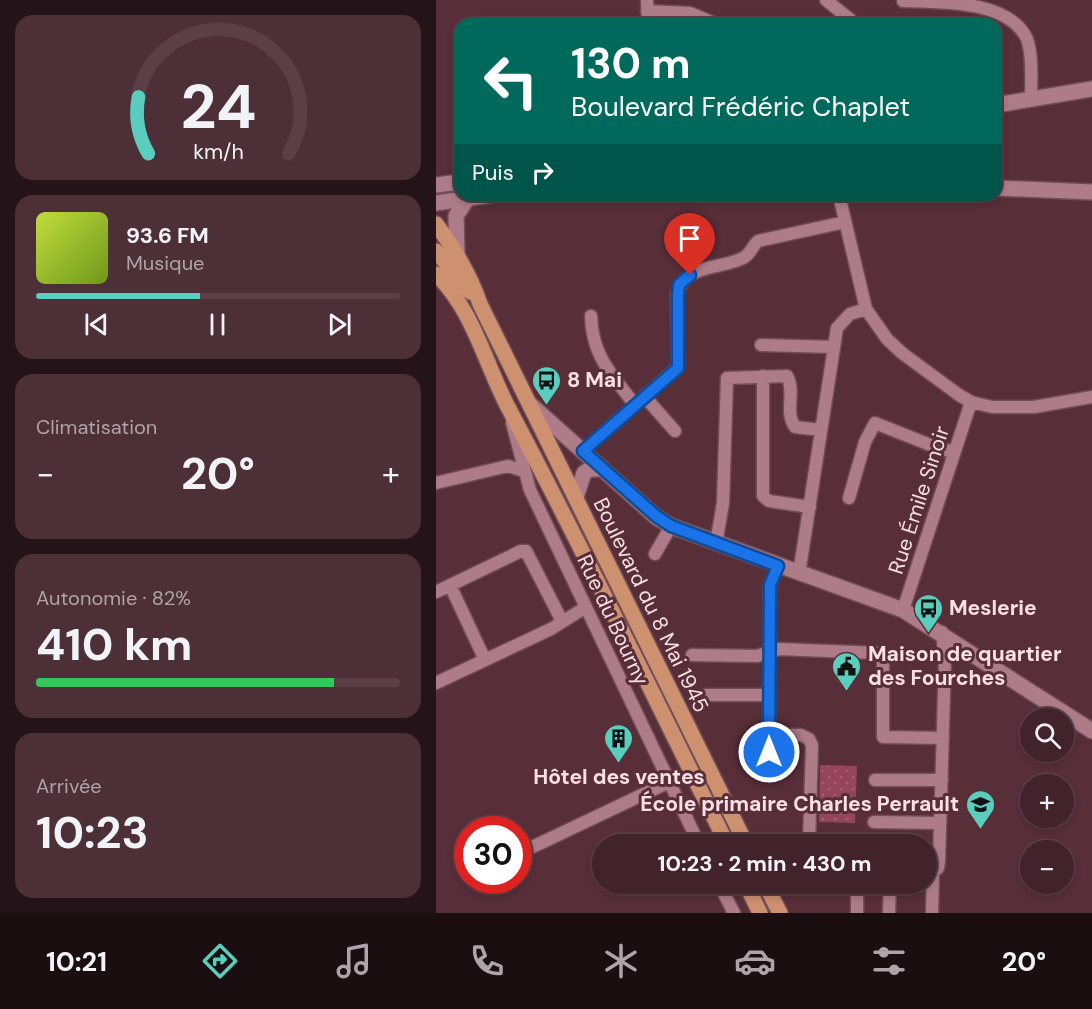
<!DOCTYPE html>
<html lang="fr">
<meta charset="utf-8">
<style>
:root{--surface:#42222b;--page:#4c2f37;--text:#f1f3f6;--muted:#aea4a9;--line:#5a3f47;--accent:#59cebe}
body{margin:0;font-family:"DM Sans",sans-serif;background:var(--page);color:var(--text);height:100vh;display:flex;flex-direction:column;font-size:22px;white-space:nowrap}
*{box-sizing:border-box;margin:0}
p{font-size:20px;color:var(--muted)}
.icon{flex:none;width:33px;height:33px;fill:none;stroke:currentColor;stroke-width:2;stroke-linecap:round;stroke-linejoin:round}
.map{position:relative;flex:1;overflow:hidden}
.drawer{display:flex;flex-direction:column;gap:15px;padding:15px;background:#241318;width:436px}
.drawer>*{flex:none}
.top-card{position:absolute;left:18px;top:18px;width:548px;height:183px;border-radius:18px;box-shadow:0 3px 9px #0003,0 0 0 2px var(--line);background:#00695c;color:#fff;overflow:hidden}
.tools{position:absolute;left:584px;top:708px;display:grid;gap:12px}
.tools a{display:grid;place-items:center;width:54px;height:54px;border-radius:50%;background:var(--surface);box-shadow:0 3px 9px #0003,0 0 0 2px var(--line);font-size:30px}
.speed{position:absolute;left:18px;top:816px;display:flex;gap:12px;font-size:30px;font-weight:700;text-align:center}
.speed>*{display:grid;place-content:center;width:78px;height:78px;border-radius:50%;background:var(--surface);box-shadow:0 3px 9px #0003,0 0 0 2px var(--line);line-height:1}
.speed .limit{border:9px solid #d22;background:#fff;color:#111}
.pin{position:absolute;display:grid;place-items:center;width:51px;height:51px;color:#fff;margin:-62px -26px;border-radius:50% 50% 50% 0;rotate:-45deg;box-shadow:0 0 6px #0007}
.pin .icon{rotate:45deg}
.me{position:absolute;width:66px;margin:-33px;rotate:0deg;stroke-linejoin:round;filter:drop-shadow(0 0 4px #0008)}
.turn{display:flex;align-items:center;gap:21px;height:126px;padding:0 18px;font-size:27px}
.turn .icon{width:78px;height:78px;stroke-width:2.5}
.turn b{display:block;font-size:42px;line-height:51px}
.then{display:flex;align-items:center;height:57px;padding:0 18px;background:#0003;gap:12px;font-size:22px}
.big{font-size:45px;font-weight:700;line-height:1.1}
.drawer .card{flex:1;display:flex;flex-direction:column;justify-content:center;gap:9px;min-width:0;padding:0 21px;border-radius:18px;background:var(--page)}
.drawer .dial{align-items:center;gap:0}
.dial svg{height:156px;overflow:visible;fill:none;stroke:var(--line);stroke-width:7;stroke-linecap:round;text-anchor:middle}
.dial text{fill:var(--text);stroke:none}
.song{display:flex;align-items:center;gap:18px}
.cover{width:72px;height:72px;border-radius:9px;background:linear-gradient(135deg,hsl(70 70% 55%),hsl(80 70% 35%))}
.played{height:6px;border-radius:3px;background:linear-gradient(90deg,var(--accent) 45%,var(--line) 45%)}
.keys{display:flex;justify-content:space-around;direction:ltr}
.heat{display:flex;justify-content:space-between;align-items:center;font-size:33px;direction:ltr}
.charge{height:9px;border-radius:4px;background:linear-gradient(90deg,#34c759 82%,var(--line) 0)}
.trip{position:absolute;left:156px;top:834px;width:345px;height:60px;border-radius:30px;background:var(--surface);box-shadow:0 3px 9px #0003,0 0 0 2px var(--line);font-weight:700;line-height:60px;text-align:center}
.tab-bar{display:flex;height:96px;justify-content:space-around;align-items:center;background:#1a0e11;color:var(--muted)}
.tab-bar .icon{width:42px;height:42px}
.tab-bar .selected{color:var(--accent)}
.tab-bar b{font-size:27px;color:var(--text)}
main{display:flex;flex:1;min-height:0}
.map>svg:first-child{display:block}
.park{fill:url(#park-dots)}
.lines{fill:none;stroke-linecap:round;stroke-linejoin:round}
.minor-casing{stroke:#714d58;stroke-width:15}
.tertiary-casing{stroke:#714d58;stroke-width:18}
.secondary-casing{stroke:#714d58;stroke-width:18}
.primary-casing{stroke:#714d58;stroke-width:18}
.minor{stroke:#ad7c88;stroke-width:12}
.tertiary{stroke:#ad7c88;stroke-width:15}
.secondary{stroke:#ad7c88;stroke-width:15}
.primary{stroke:#ce916f;stroke-width:15}
.route-casing{stroke:#114b97;stroke-width:15}
.route{stroke:#1a73e8;stroke-width:10}
.labels{text-anchor:middle;dominant-baseline:central;stroke-width:6;stroke-linejoin:round;paint-order:stroke}
.poi-label{font-size:21px;font-weight:bold;fill:#fadfe5;stroke:#582e39;text-anchor:start}
.street-label{font-size:21px;fill:#fadfe5;stroke:#582e39}
</style>
<main>
<section class="drawer">
<div class="card dial"><svg viewBox="0 0 100 80">
<path d="M14 69A42 42 0 1 1 86 69"/>
<path d="M14 69A42 42 0 0 1 9 40" stroke="#59cebe"/>
<text x="50" y="56" font-size="32" font-weight="700">24</text>
<text x="50" y="72" font-size="11">km/h</text>
</svg></div>
<div class="card">
<div class="song"><i class="cover"></i><div><b>93.6 FM</b><p>Musique</p></div></div>
<div class="played"></div>
<div class="keys"><svg class="icon" aria-label="previous" viewBox="0 0 24 24"><path d="M18 5L8 12l10 7zM5 5v14"/></svg><svg class="icon" aria-label="pause" viewBox="0 0 24 24"><path d="M8 5v14M16 5v14"/></svg><svg class="icon" aria-label="next" viewBox="0 0 24 24"><path d="M6 5l10 7-10 7zM19 5v14"/></svg></div>
</div>
<div class="card"><p>Climatisation</p>
<div class="heat"><a>−</a><b class="big">20°</b><a>+</a></div>
</div>
<div class="card"><p>Autonomie · 82%</p><b class="big">410 km</b><div class="charge"></div></div>
<div class="card"><p>Arrivée</p><b class="big">10:23</b></div>
</section>
<div class="map">
<svg width="656" height="913" viewBox="0 0 656 913">
<defs>
<pattern id="park-dots" width="8" height="8" patternUnits="userSpaceOnUse" patternTransform="scale(1.5)"><rect width="8" height="8" fill="#94455c"/><path d="M2 2h.1M6 6h.1" fill="none" stroke="#a45f73" stroke-width="1.8" stroke-linecap="round"/></pattern>
</defs>
<rect width="100%" height="100%" fill="#582e39"/>
<path class="park" d="M384 765 421 766 419 823 383 822Z"/>
<g class="lines">
<defs>
<path id="minor" d="M211 0 212 24
M390 0 416 21
M467 1C505 2 573 0 591 39 597 56 595 82 595 100
M211 11 254 13 280 24
M403 195 430 309 451 339 466 353 523 395 535 402 556 407H598L656 397
M155 316C156 356 176 375 199 405
M325 345 397 347
M327 376V496L333 501 374 507
M209 397 239 431
M76 423 94 490 263 844
M147 451 242 367 241 295C248 263 284 270 307 258 315 254 316 246 322 241L409 222
M0 483 72 466 88 471
M413 498 429 442 439 423 507 450 519 451
M280 544 287 503 291 378 351 376C360 392 348 412 359 427L385 430
M219 554 235 526
M363 574 401 328 414 314 430 309
M14 585 49 660
M0 592 85 551H90L126 621
M467 610 535 402
M256 655 321 656 343 649 442 653 447 656V737L507 738
M0 683 115 629 150 607
M270 695H333
M333 735H365L373 739 376 745 373 844
M333 770 334 585 342 566
M439 780H506
M438 822 503 823
M88 851 231 783
M490 872H497L502 868 503 861 509 660 506 632
M283 884 298 913
M421 913V884
M453 913 454 884
M496 913 497 872"/>
<path id="tertiary" d="M560 105 656 89
M95 405 220 517 235 526 467 610 656 731
M140 497 148 473 154 469H166"/>
<path id="secondary" d="M0 185 24 182
M560 188 656 192
M0 203 54 195
M21 253 20 216 31 199"/>
<path id="primary" d="M0 224C18 249 34 274 44 304L310 844
M0 251 34 292
M0 274C38 311 49 364 73 409 149 552 219 699 291 844
M310 884 324 913
M329 884 344 913"/>
</defs>
<use href="#minor" class="minor-casing"/>
<use href="#tertiary" class="tertiary-casing"/>
<use href="#secondary" class="secondary-casing"/>
<use href="#primary" class="primary-casing"/>
<use href="#minor" class="minor"/>
<use href="#tertiary" class="tertiary"/>
<use href="#secondary" class="secondary"/>
<use href="#primary" class="primary"/>
</g>
<g class="lines">
<defs>
<path id="route" d="M254 275 243 285 242 295V368L147 451 220 516 235 526 342 566 334 585 333 752"/>
</defs>
<use href="#route" class="route-casing"/>
<use href="#route" class="route"/>
</g>
<defs>
<symbol id="bus-pin" viewBox="-11 -11 22 30"><path d="M0 17L-7.5 6A9.5 9.5 0 1 1 7.5 6Z" fill="#59cebe" stroke="#582e39"/><path d="M-5-6H5V4H4V6H2V4H-2V6H-4V4H-5ZM-3.5-4V0h7V-4ZM-3.5 1.2v1.5H-2V1.2ZM2 1.2v1.5H3.5V1.2Z" fill="#111"/></symbol>
<symbol id="civic-pin" viewBox="-11 -11 22 30"><path d="M0 17L-7.5 6A9.5 9.5 0 1 1 7.5 6Z" fill="#59cebe" stroke="#582e39"/><path d="M-.6-6.5H3V-4.5H.6V-3L4-1V1h2V6H-6V1h2V-1L-.6-3ZM-1.2 2.5V6h2.4V2.5Z" fill="#111"/></symbol>
<symbol id="building-pin" viewBox="-11 -11 22 30"><path d="M0 17L-7.5 6A9.5 9.5 0 1 1 7.5 6Z" fill="#59cebe" stroke="#582e39"/><path d="M-4-6H4V6H1V3H-1V6H-4ZM-2.5-4.3h1.7v1.8h-1.7ZM.8-4.3h1.7v1.8H.8ZM-2.5-1h1.7V.8h-1.7ZM.8-1h1.7V.8H.8Z" fill="#111"/></symbol>
<symbol id="school-pin" viewBox="-11 -11 22 30"><path d="M0 17L-7.5 6A9.5 9.5 0 1 1 7.5 6Z" fill="#59cebe" stroke="#582e39"/><path d="M0-5L7-2L0 1L-7-2ZM-4 1L0 2.5L4 1V4Q0 6-4 4Z" fill="#111"/></symbol>
</defs>
<g fill-rule="evenodd">
<use href="#bus-pin" x="94" y="364" width="33" height="45"/>
<use href="#bus-pin" x="476" y="592" width="33" height="45"/>
<use href="#civic-pin" x="394" y="650" width="33" height="45"/>
<use href="#building-pin" x="166" y="722" width="33" height="45"/>
<use href="#school-pin" x="528" y="788" width="33" height="45"/>
</g>
<g class="labels">
<g class="poi-label">
<text x="131" y="380">8 Mai</text>
<text x="513" y="608">Meslerie</text>
<text x="432" y="654">Maison de quartier<tspan x="432" dy="24">des Fourches</tspan></text>
<text x="183" y="777" text-anchor="middle">Hôtel des ventes</text>
<text x="523" y="804" text-anchor="end">École primaire Charles Perrault</text>
</g>
<g class="street-label">
<text transform="translate(483 500) rotate(-72)">Rue Émile Sinoir</text>
<text transform="translate(215 605) rotate(64)">Boulevard du 8 Mai 1945</text>
<text transform="translate(177 620) rotate(65)">Rue du Bourny</text>
</g>
</g>
</svg>
<div class="tools">
<a><svg class="icon" aria-label="search" viewBox="0 0 24 24"><circle cx="10" cy="10" r="6"/><path d="M15 15l6 6"/></svg></a>
<a>+</a>
<a>−</a>
</div>
<div class="speed"><div class="limit">30</div></div>
<div class="pin" style="left:254px;top:275px;background:#d93025"><svg class="icon" aria-label="arrive" viewBox="0 0 24 24"><path d="M6 21V4h12l-3 4 3 4H6"/></svg></div>
<svg class="me" style="left:333px;top:752px" viewBox="-20 -20 40 40"><circle r="17" fill="#1a73e8" stroke="#fff" stroke-width="3"/><path d="M0-11L8 9 0 5-8 9z" fill="#fff"/></svg>
<div class="trip">10:23 · 2 min · 430 m</div>
<div class="top-card">
<div class="turn"><svg class="icon" aria-label="left" viewBox="0 0 24 24"><path d="M17 20v-9H6M10 6l-5 5 5 5"/></svg><div><b>130 m</b>Boulevard Frédéric Chaplet</div></div>
<div class="then">Puis<svg class="icon" aria-label="right" viewBox="0 0 24 24"><path d="M7 20v-9h11M14 6l5 5-5 5"/></svg></div>
</div>
</div>
</main>
<nav class="tab-bar">
<b>10:21</b>
<svg class="icon selected" aria-label="directions" viewBox="0 0 24 24"><path d="M12 3l9 9-9 9-9-9zM9 14v-3h6M13 9l2 2-2 2"/></svg>
<svg class="icon" aria-label="music" viewBox="0 0 24 24"><path d="M9 18V5l10-2v13"/><circle cx="6" cy="18" r="3"/><circle cx="16" cy="16" r="3"/></svg>
<svg class="icon" aria-label="phone" viewBox="0 0 24 24"><path d="M5 4h4l2 5-3 2q2 4 5 5l2-3 5 2v4C11 20 4 13 5 4z"/></svg>
<svg class="icon" aria-label="climate" viewBox="0 0 24 24"><path d="M12 3v18M4 7l16 10M4 17L20 7"/></svg>
<svg class="icon" aria-label="car" viewBox="0 0 24 24"><path d="M5 17H2v-5l4-1 3-4h7l3 4 3 1v5h-3M9 17h6M6 11h13"/><circle cx="7" cy="17" r="2"/><circle cx="17" cy="17" r="2"/></svg>
<svg class="icon" aria-label="filters" viewBox="0 0 24 24"><path d="M4 7h16M4 17h16"/><circle cx="9" cy="7" r="2"/><circle cx="15" cy="17" r="2"/></svg>
<b>20°</b>
</nav>
